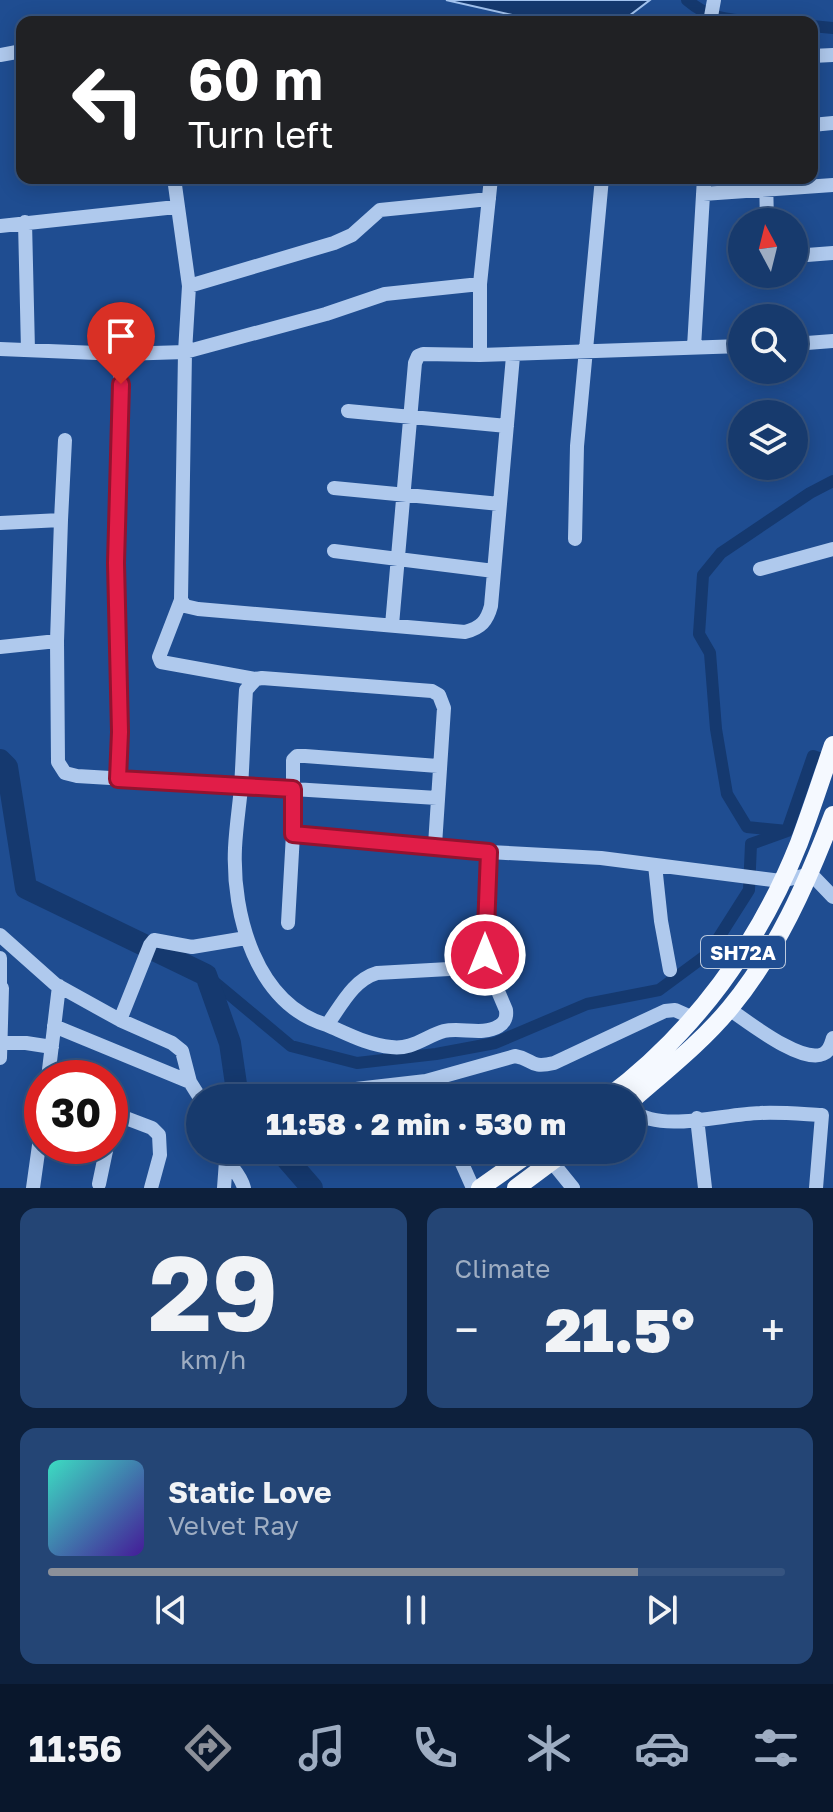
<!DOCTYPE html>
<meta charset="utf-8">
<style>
:root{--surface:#173a6d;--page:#244575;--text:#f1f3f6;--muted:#9eadc2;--line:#365480;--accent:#8c9099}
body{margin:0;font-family:"Golos Text",sans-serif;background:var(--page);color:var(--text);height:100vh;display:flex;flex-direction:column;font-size:30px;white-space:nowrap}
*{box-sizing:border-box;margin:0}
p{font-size:26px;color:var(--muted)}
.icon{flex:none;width:44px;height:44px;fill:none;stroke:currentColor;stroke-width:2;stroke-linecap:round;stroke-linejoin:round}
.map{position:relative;height:1188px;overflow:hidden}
.drawer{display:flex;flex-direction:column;gap:20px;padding:20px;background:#0d203c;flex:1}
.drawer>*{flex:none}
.top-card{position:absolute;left:16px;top:16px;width:802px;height:168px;border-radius:16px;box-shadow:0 4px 20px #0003,0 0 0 2px var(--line);background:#202124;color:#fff;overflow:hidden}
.needle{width:52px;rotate:353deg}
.controls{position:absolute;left:728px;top:208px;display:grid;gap:16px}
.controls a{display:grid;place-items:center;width:80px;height:80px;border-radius:50%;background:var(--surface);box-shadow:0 4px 20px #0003,0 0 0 2px var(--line);font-size:40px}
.speed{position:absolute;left:24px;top:1060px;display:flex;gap:16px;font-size:40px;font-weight:700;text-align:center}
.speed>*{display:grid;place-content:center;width:104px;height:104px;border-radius:50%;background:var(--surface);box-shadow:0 4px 20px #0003,0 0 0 2px var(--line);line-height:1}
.speed .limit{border:12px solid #d22;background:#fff;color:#111}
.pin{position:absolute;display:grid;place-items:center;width:68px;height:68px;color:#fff;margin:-82px -34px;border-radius:50% 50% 50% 0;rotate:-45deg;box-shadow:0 0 8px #0007}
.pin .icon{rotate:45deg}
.me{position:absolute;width:88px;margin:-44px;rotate:0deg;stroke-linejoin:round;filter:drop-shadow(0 0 6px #0008)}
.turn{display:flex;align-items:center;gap:28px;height:168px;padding:0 40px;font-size:36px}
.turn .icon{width:104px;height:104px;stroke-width:2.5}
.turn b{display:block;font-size:56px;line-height:68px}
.big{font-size:60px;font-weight:800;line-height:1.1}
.drawer .tile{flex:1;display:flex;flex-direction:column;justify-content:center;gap:12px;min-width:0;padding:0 28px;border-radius:16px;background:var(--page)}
.drawer .dial{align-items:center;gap:0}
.dial b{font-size:104px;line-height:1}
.song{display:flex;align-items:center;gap:24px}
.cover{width:96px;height:96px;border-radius:12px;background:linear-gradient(135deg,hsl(170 70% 55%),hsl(260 70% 35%))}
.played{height:8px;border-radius:4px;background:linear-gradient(90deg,var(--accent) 80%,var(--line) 80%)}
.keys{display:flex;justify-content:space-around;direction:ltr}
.heat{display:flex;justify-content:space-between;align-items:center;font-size:44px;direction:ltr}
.drawer .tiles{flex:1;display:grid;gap:20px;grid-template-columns:1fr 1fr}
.tile:last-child{grid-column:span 2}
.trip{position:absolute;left:186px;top:1084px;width:460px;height:80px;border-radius:40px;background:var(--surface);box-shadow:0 4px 20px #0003,0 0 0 2px var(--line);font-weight:800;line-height:80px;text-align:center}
.tab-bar{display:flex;height:128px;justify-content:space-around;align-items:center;background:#09172c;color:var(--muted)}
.tab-bar .icon{width:56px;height:56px}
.tab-bar .active{color:var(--accent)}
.tab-bar b{font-size:36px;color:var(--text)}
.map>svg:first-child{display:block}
.water{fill:#15396f;stroke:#a2c3ef;stroke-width:2}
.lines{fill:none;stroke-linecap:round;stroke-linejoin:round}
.canal{stroke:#15396f;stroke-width:12}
.river{stroke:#15396f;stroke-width:22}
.minor{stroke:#afc9ed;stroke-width:14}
.major{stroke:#f5f9ff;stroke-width:18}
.route-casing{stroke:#92132f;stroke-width:20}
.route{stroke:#e11d48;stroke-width:14}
.labels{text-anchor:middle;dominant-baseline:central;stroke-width:8;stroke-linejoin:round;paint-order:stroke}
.shield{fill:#1f4d91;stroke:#bccade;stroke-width:2}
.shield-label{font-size:20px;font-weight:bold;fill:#fff}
</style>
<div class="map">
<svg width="833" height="1188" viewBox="0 0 833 1188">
<rect width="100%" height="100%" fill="#1f4d91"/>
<path class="water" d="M446 0H650L621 22H543Z"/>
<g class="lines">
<path class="canal" d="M687 0C710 20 731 20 761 22
M812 26 833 28
M833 481 810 493 721 553 703 575 699 634 710 653 716 729 727 794 747 827 787 831 813 756 833 763
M206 975 291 1046 357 1063 436 1054 495 1043 587 1004 659 990 709 953 749 890 751 844 787 831"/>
<path class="river" d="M0 760 7 767 26 888 206 975 230 1043 238 1098
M279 1150 312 1188"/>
<path class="minor" d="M710 22 714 0
M0 55 22 51
M812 56 833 55
M812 125 833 123
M174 178 189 286 185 352 181 600 185 606 198 609 465 632C481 628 487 621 491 606L513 356
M766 178 767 222
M703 194 833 185
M25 222 28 350
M0 226 176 207
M794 256 833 253
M480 284 491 178
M189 286 334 243 352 235 380 210 489 199
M794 344 833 341
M694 347 704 178
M0 349 121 354 185 352 326 314 385 294 480 284V355L742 346
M348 411 507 426
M334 488 500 504
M61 520 65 440
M0 523 61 520 57 641
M575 539 577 446 602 178
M334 551 494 571
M760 569 833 549
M181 600 159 657 161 662 256 679
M392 625 415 363 418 356 423 354 480 355
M0 647 57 641 58 762 65 773 77 776 293 789V834L489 852 601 858 781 881 811 874 833 897
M118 779 120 732 116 563 121 354
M437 798 293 789V760L297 756H305L438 766
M435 845 444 708 439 695 432 691 262 678 256 679 246 690C244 722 243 755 241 788 239 808 236 828 235 848 232 915 256 1004 327 1025 341 1006 353 980 377 973L467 968 486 963 485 911 489 852
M655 865 661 921 670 970
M288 923 293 834
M0 935 55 984 120 1020 172 1043 182 1051 190 1082 200 1098
M0 958V988
M729 1009C747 1021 801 1064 823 1054 830 1051 831 1044 833 1038
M120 1020 150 945 154 940 192 947 246 938
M327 1025C348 1034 368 1045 391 1047 412 1050 426 1036 444 1031 461 1027 483 1036 499 1026 505 1022 507 1018 506 1010L486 963
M54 1026 190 1082
M2 1043H26L52 1047
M0 1058 2 988
M48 1078 59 986
M426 1081 433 1098
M356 1089 426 1081 515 1056C534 1059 529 1069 554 1063L665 1011 675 1010 693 1018
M632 1111C664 1133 722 1114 760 1113 780 1112 802 1114 822 1115L816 1188
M110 1112 152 1128 159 1135 160 1155 151 1188
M697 1118 705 1188
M110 1133 114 1113
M222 1150C227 1166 239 1170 244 1188
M456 1150 473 1188
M552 1162 573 1188
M99 1184 107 1146
M33 1188 42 1124
M224 1188 226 1161"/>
<path class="major" d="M607 1098C694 1033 759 944 799 843 811 811 822 777 833 745
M632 1100C665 1071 702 1042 730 1008 777 951 807 883 833 815
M480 1188 534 1150
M516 1188 567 1150"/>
</g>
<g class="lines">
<defs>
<path id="route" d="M121 384 116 563 120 732 118 779 293 789V834L489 852 485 955"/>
</defs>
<use href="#route" class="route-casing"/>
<use href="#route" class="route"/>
</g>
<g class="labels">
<rect class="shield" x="701" y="936" width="84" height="32" rx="6"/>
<g class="shield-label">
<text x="743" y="952">SH72A</text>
</g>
</g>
</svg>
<div class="controls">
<a><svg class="needle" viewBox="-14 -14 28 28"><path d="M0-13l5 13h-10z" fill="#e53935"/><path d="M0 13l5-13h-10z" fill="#9eadc2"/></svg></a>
<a><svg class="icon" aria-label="search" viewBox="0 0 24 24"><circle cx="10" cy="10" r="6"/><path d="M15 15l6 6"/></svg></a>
<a><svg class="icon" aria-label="layers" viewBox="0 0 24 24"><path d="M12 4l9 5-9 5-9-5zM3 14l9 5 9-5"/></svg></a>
</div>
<div class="speed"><div class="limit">30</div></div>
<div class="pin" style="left:121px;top:384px;background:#d93025"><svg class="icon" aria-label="arrive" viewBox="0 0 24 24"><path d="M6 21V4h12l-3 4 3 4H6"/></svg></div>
<svg class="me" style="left:485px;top:955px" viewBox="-20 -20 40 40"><circle r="17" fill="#e11d48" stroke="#fff" stroke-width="3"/><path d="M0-11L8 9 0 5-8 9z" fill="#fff"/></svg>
<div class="trip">11:58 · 2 min · 530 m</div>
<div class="top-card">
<div class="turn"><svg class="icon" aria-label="left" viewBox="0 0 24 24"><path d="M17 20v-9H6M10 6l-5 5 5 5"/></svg><div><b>60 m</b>Turn left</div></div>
</div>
</div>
<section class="drawer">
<div class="tiles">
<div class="tile dial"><b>29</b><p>km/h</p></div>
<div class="tile"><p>Climate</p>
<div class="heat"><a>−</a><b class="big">21.5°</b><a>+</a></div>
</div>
<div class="tile">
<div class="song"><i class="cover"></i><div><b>Static Love</b><p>Velvet Ray</p></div></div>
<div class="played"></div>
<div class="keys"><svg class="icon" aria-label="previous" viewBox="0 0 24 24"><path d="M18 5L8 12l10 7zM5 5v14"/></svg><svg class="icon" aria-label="pause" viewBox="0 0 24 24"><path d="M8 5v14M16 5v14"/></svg><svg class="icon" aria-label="next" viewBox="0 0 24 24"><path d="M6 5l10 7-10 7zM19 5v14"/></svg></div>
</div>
</div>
</section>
<nav class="tab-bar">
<b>11:56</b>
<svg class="icon active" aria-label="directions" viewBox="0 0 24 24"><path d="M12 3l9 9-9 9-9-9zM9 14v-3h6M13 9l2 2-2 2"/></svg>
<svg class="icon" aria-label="music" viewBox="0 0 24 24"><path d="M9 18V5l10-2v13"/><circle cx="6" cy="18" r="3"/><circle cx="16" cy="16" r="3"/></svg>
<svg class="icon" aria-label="phone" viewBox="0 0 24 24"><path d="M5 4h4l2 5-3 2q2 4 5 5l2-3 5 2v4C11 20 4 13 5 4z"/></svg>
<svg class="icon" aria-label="climate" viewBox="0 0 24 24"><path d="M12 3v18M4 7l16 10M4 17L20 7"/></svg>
<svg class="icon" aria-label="car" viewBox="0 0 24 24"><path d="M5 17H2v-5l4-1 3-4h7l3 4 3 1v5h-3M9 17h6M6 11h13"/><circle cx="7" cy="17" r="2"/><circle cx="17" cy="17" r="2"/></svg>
<svg class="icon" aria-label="filters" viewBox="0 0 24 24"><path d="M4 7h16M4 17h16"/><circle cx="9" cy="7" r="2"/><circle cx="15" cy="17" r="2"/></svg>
</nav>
